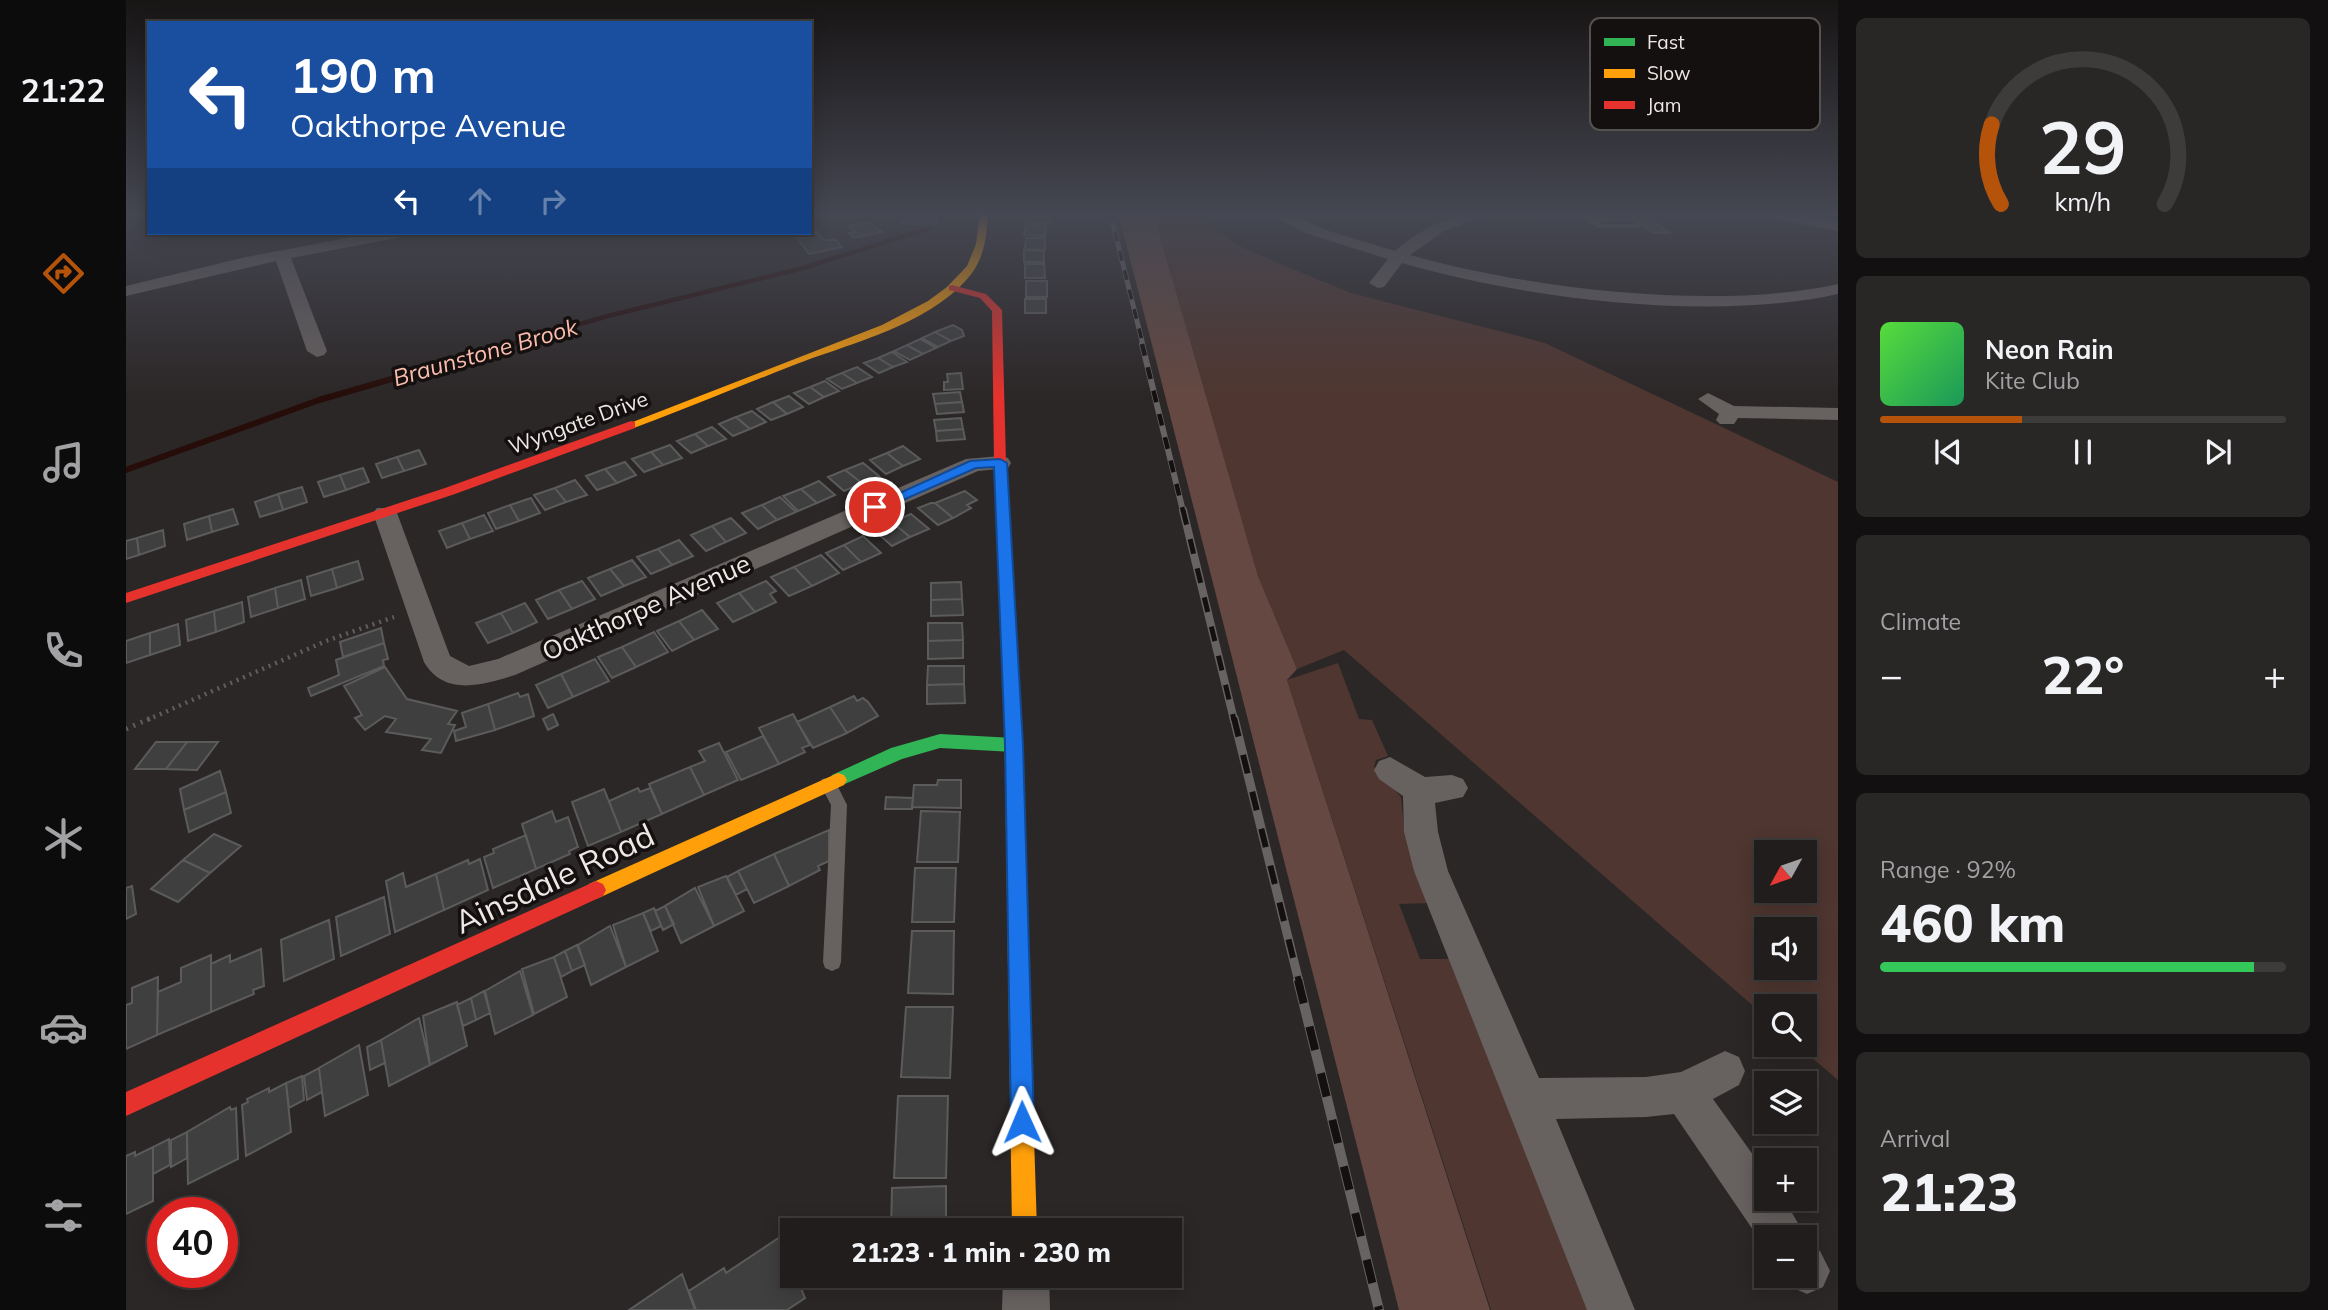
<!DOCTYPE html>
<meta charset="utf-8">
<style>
:root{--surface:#211d1d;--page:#292626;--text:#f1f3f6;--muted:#a2a2a4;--line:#3e3b3b;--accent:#b45309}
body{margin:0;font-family:Mulish,sans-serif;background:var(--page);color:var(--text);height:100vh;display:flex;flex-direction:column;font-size:26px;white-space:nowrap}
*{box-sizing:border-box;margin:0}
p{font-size:23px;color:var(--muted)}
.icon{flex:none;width:38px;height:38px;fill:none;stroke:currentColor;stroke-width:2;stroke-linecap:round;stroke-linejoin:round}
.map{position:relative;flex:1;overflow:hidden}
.drawer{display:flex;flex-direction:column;gap:18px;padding:18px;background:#121010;width:490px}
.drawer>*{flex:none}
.guide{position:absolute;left:21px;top:21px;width:665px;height:214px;border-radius:0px;box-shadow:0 4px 18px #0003,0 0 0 2px var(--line);background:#1a4fa0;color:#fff;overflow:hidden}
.needle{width:46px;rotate:230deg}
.tools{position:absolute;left:1628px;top:840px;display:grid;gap:14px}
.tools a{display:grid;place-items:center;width:63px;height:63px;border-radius:0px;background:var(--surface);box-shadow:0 4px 18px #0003,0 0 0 2px var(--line);font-size:35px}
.speed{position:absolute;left:21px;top:1197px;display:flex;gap:14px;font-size:35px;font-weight:700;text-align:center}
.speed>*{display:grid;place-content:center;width:91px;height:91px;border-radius:50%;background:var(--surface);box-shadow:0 4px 18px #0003,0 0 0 2px var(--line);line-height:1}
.speed .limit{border:10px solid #d22;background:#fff;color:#111}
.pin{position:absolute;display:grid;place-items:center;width:60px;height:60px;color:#fff;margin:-30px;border:4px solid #fff;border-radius:50%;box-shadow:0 2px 7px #0007}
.me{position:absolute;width:77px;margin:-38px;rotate:359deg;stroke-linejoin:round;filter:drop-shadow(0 0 5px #0008)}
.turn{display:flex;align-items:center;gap:24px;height:147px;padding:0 28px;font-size:32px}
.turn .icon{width:91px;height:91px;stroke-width:2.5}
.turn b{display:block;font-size:49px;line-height:60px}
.lanes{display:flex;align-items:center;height:66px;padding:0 28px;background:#0003;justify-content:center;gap:35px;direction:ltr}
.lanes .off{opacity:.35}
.big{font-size:52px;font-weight:800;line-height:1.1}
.drawer .tile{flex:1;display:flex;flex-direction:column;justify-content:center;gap:10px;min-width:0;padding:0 24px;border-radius:10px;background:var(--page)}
.drawer .dial{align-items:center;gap:0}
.dial svg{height:182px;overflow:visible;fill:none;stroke:var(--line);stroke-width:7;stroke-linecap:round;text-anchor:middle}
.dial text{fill:var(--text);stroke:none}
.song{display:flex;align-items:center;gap:21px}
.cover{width:84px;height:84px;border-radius:10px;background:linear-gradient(135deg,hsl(110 70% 55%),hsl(150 70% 35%))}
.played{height:7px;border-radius:4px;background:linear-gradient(90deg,var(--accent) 35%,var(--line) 35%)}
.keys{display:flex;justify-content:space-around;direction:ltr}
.heat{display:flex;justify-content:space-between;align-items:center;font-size:38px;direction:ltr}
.charge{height:10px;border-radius:5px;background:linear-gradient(90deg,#34c759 92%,var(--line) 0)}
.trip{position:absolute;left:654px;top:1218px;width:402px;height:70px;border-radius:0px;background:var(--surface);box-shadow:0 4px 18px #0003,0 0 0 2px var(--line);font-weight:800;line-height:70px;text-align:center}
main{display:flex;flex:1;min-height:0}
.menu{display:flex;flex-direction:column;width:126px;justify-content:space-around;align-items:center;background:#0d0c0c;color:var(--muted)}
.menu .icon{width:49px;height:49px}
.menu .current{color:var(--accent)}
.menu b{font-size:32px;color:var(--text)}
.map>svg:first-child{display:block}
.green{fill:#4f3630;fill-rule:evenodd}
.forest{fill:#654841}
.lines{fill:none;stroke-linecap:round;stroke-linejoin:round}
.stream-far1{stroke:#260d09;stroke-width:4.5}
.stream{stroke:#260d09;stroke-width:6}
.building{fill:#3f3f3f;stroke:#5b5b5b;stroke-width:2}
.path-far1{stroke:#625d5d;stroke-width:4.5;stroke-dasharray:2 5;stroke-linecap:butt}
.path{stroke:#625d5d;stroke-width:5;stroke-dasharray:2 6;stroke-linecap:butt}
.lane{fill:#676160;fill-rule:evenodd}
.street{fill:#676160;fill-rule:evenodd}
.fast{fill:#30b455;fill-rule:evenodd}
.slow{fill:#ff9f0a;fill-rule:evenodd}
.jam{fill:#e5322d;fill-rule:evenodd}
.rail-far4-casing{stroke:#686363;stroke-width:5}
.rail-far3-casing{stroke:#686363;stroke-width:6}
.rail-far2-casing{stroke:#686363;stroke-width:8}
.rail-far1-casing{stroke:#686363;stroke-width:9}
.rail-casing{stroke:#686363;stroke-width:10}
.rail-far4{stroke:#14100f;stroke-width:3.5;stroke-dasharray:10;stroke-linecap:butt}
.rail-far3{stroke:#14100f;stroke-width:4.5;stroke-dasharray:12;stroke-linecap:butt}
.rail-far2{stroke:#14100f;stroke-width:5;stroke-dasharray:15;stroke-linecap:butt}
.rail-far1{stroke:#14100f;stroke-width:6;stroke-dasharray:19;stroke-linecap:butt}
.rail{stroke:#14100f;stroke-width:8;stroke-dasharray:24;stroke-linecap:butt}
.route{fill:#1a73e8;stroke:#114b97;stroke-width:2}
.labels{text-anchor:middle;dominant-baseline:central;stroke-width:7;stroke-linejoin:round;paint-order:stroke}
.far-street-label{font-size:21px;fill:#eee8e7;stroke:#14100f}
.far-water-label{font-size:23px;font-style:italic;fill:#fdbdae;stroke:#14100f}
.street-label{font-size:26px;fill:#eee8e7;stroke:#14100f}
.near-street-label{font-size:32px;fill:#eee8e7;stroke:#14100f}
.key{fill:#14100f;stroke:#555150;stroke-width:2}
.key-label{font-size:19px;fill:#eee8e7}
</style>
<main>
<nav class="menu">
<b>21:22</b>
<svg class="icon current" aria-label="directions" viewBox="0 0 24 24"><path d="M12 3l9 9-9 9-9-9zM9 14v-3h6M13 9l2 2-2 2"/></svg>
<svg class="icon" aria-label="music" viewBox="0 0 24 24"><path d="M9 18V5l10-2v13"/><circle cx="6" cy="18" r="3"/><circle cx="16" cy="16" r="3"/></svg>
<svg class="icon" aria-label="phone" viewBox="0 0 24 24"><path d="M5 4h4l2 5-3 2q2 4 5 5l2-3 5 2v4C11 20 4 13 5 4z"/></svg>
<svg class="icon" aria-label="climate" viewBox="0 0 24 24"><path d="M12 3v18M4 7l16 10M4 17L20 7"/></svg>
<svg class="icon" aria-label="car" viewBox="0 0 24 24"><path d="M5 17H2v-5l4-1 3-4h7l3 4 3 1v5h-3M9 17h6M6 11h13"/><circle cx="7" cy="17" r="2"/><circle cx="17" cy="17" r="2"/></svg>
<svg class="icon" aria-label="filters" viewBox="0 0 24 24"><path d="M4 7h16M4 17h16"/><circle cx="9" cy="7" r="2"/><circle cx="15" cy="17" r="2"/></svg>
</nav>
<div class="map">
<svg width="1712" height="1310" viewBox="0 0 1712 1310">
<rect width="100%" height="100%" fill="#2c2727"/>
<path class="green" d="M1027 212H1060L1119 249 1225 293 1419 343 1712 482V1080L1671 1045H1678V1006H1640V1017L1218 650 1171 669 1132 576ZM1640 852H1678V891H1640ZM1640 929H1678V968H1640Z
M1212 663 1233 719 1246 720 1262 756 1250 760 1248 767 1275 797 1279 835 1304 903 1273 904 1294 959H1324L1462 1310H1365L1161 680Z"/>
<path class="forest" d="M992 212H1027L1132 576 1171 669 1161 680 1364 1310H1273Z"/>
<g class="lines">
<path class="stream-far1" d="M381 345 482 316 677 268 804 228"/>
<path class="stream" d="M0 470 193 400 387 344"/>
</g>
<path class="building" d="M1456 212 1516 213 1543 233H1528L1509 220H1471Z
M811 215V223L775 224 779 216Z
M898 216H924V223L898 222Z
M742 222 756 232 728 238 723 233 729 232 723 226Z
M900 224H920L919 236 898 235Z
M691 232 698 240H710L716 247 683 254 669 235Z
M900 238H919V250L899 249Z
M898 250 918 251V262H898Z
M899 264H918L919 278H899Z
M900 281H921V297H900Z
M899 299H920V313H899Z
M827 325 836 330 838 336 825 341 809 332Z
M809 332 825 341 812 347 796 338Z
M794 339 810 348 797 354 781 345Z
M781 345 797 354 784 360 768 351Z
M766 352 781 362 767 367 752 358Z
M752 358 767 367 753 373 738 363Z
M731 367 746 377 731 383 716 373Z
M716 373 731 383 716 389 701 379Z
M835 373 837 389 818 390V382H822L821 374Z
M699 381 713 391 698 397 684 387Z
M684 387 698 397 683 404 668 393Z
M834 392 836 402 809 404 807 394Z
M663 396 677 407 661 414 647 402Z
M647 402 661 414 645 420 631 409Z
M836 402 838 412 811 414 809 404Z
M626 411 640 422 624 429 610 417Z
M610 417 624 429 607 436 593 424Z
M835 418 837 429 810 431 808 420Z
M586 427 600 439 582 446 569 434Z
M837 429 839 439 811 441 810 431Z
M569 434 582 446 565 453 551 441Z
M544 445 556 458 537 465 525 452Z
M777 446 794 459 777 466 761 453Z
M293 450 300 464 278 471 271 457Z
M525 452 537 465 518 472 506 459Z
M761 453 777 466 760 474 744 460Z
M271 457 278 471 256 478 250 464Z
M499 462 510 475 491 483 479 469Z
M737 463 753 476 736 483 719 470Z
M237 468 243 482 220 490 214 475Z
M479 469 491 483 471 490 460 476Z
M719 470 736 483 718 491 702 477Z
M214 475 220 490 198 497 192 482Z
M449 480 461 495 440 502 429 488Z
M693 481 709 495 691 503 675 489Z
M176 487 181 502 157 510 152 494Z
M429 488 440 502 419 510 408 495Z
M675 489 691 503 672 511 657 496Z
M839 491 851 500 841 505 845 508 827 518 809 503Z
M152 494 157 510 134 517 129 502Z
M654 497 670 512 651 520 636 505Z
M405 498 414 513 393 521 384 505Z
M805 503H809L827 518 812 525 792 508Z
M384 505 393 521 370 529 362 513Z
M636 505 651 520 632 529 616 513Z
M107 509 112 524 86 532 83 516Z
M785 514 803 529 784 537 766 522Z
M358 515 367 531 344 539 336 523Z
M83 516 86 532 61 540 58 524Z
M605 518 620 533 600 542 586 526Z
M766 522 784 537 766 546 749 531Z
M336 523 344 539 321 548 313 531Z
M586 526 600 542 580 551 565 535Z
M37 530 39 546 13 555 11 538Z
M737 536 755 553 735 562 718 545Z
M11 538 13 555 0 559V541Z
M553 540 567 556 546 565 532 549Z
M718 545 735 562 717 570 700 553Z
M532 549 546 565 525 574 511 557Z
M695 555 713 573 686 586 668 567Z
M506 560 520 577 498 586 484 569Z
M232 561 237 579 211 588 206 569Z
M668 567 686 586 663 596 645 577Z
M206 569 211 588 185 596 181 577Z
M484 569 498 586 475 596 462 578Z
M175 580 179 599 152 608 149 588Z
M456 581 469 599 446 609 433 590Z
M640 581 650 591 644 594 650 602 629 612 613 593Z
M835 582 836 599 805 600V583Z
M149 588 152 608 125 617 122 597Z
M433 590 446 609 422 619 410 600Z
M613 593 629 612 607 622 591 603Z
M836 599 837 615 805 616V600Z
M116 602 118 622 90 632 88 611Z
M399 603 411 622 387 633 375 613Z
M576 610 592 629 568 640 553 621Z
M88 611 90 632 62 641 60 620Z
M375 613 387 633 362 643 350 623Z
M553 621 568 640 546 651 531 631Z
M802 623H836L837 640 802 641Z
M52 624 54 645 24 655V633Z
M255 628 258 643 217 657 214 642Z
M528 632 542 652 510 667 496 647Z
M24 633V655L0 663V641Z
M837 640V658L802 659V641Z
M258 643 262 659 257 660 258 666 185 696 182 688 213 675 210 660Z
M496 647 510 667 486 678 472 657Z
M469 659 483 681 447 697 435 674Z
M802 666H838V684L801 685Z
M259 667 281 699 331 711 322 724 329 725 315 753 296 750 305 739 260 732 270 719 259 716 239 730 229 718 236 715 218 686Z
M435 674 447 697 422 708 410 685Z
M838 684 839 703 801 704V685Z
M392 693 394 697 402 694 408 716 369 730 362 704Z
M728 696 731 701 737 698 742 702 752 716 721 733 704 707Z
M362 704 369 730 330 741 328 731 340 727 336 713Z
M704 707 721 733 687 748 671 722Z
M427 714 432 725 422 730 417 719Z
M667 714 684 745 676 748 679 752 653 764 633 728Z
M637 736 653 764 615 780 600 752Z
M30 742H61L40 769H9Z
M61 742H92L71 770 40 769Z
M593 743 612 780 578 795 564 767 579 761 573 751Z
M564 767 578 795 536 814 523 784Z
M94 771 100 792 58 810 54 789Z
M812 780H835V808L786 807 788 785H811Z
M512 788 514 792 524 788 536 814 495 832 483 801Z
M478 789 495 832 462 846 446 802Z
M100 792 105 813 63 832 58 810Z
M760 797 787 798 786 809H759Z
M426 811 430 822 442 817 452 847 443 851 444 854 410 869 396 824Z
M795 811 834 812 832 862H791Z
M703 830V861L692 866 694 870 663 886 648 854Z
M88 834 115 846 84 873 57 860Z
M400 835 410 869 367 888 358 857 368 853 367 849Z
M648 854 663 886 628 903 612 871Z
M354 859 362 890 318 910 310 874 342 860 343 864Z
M57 860 84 873 52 902 25 889Z
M789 868H830L828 922H786Z
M612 871 621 889 610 895 601 877Z
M277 873 280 887 310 874 318 910 269 932 260 881Z
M600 876 618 911 588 926 572 887Z
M6 886 10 914 0 919V888Z
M569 888 588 926 555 943 539 906Z
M258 897 264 934 215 956 210 917Z
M539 906 548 924 537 930 529 911Z
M528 908 535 926 525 931 517 913Z
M517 913 532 951 500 967 487 925Z
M203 920 208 959 158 981 155 940Z
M484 926 500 967 465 985 452 945Z
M786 931H828L827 994 782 993Z
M451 945 459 965 446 971 439 951Z
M135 949 138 986 127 990 128 994 85 1012V964L104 955V962Z
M439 951 446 971 435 977 428 957Z
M85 955V1012L31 1035 32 992 55 982V968Z
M428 957 441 997 408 1014 396 969Z
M394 971 407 1015 369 1034 359 991Z
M32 977 31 1035 0 1049V1005L6 1003V988Z
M358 991 364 1013 350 1020 345 998Z
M345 998 350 1020 337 1026 331 1005Z
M331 1002 341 1046 304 1065 297 1016Z
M780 1007H827L824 1078 775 1077Z
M293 1018 304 1065 263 1086 255 1040Z
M255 1040 259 1063 244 1070 241 1047Z
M233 1045 242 1095 199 1116 193 1068Z
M193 1068 196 1092 181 1100 178 1076Z
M176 1076 178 1100 163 1108 160 1083Z
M160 1083 165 1132 120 1156 116 1105 122 1102 121 1099 143 1088V1092Z
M772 1096H822L820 1178H768Z
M104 1107 105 1110 110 1108 112 1159 62 1184 61 1132Z
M61 1132V1158L45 1167V1140Z
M43 1139 44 1165 27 1174V1147Z
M27 1147V1201L0 1214V1156L9 1152V1156Z
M820 1186V1230H765L766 1188Z
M654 1237 667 1276H670L679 1298 661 1310H570L563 1291 598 1268 600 1273Z
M556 1274 569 1310H503Z
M764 1276H820V1279L763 1281Z"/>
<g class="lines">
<path class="path-far1" d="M21 720 200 641 268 617"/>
<path class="path" d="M0 729 25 718"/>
<path class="lane" d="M1447 212H1457L1477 224H1512L1516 226 1512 228H1472Z
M702 778 708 779 721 805 715 962 713 968 706 971 699 968 697 962 705 805 694 784 696 779Z"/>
<path class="street" d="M1140 212H1159L1203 231 1269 251C1299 225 1330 212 1369 212L1318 231 1284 255C1404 289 1590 311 1712 284V294C1587 322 1399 299 1276 263L1258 287 1252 288 1243 283 1262 259 1179 233Z
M1630 212H1663L1712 221V231L1637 217Z
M248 233H279L271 238 165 258 201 351 198 355 191 357 181 351 150 261 0 296V286L120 257Z
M1582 393 1608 406 1712 408V420L1612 418 1608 424H1594L1590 420 1593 414 1572 399Z
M874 456 882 458 885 463 882 468 852 471 389 675C358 685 318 697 298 662L247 513 251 508H267L271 513 324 656 343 666 372 659 840 459Z
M1264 757 1299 777 1326 775 1337 779 1342 788 1337 797 1309 803 1312 832 1322 871 1413 1078 1520 1077 1555 1072 1599 1051 1613 1057 1619 1071 1613 1085 1587 1099 1640 1173V1199H1658L1680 1237 1678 1242V1237H1640V1249L1548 1114 1520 1117 1430 1119 1509 1310H1461L1288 871 1278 832 1277 796 1253 779 1248 770 1253 761Z
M1678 1244 1694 1251 1704 1271 1697 1287 1681 1294 1665 1287 1659 1276H1678Z
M877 1276H923L924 1310H876Z"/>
<path class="fast" d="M814 734 888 738 894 740 897 745 894 750 888 752 814 748 776 759 712 787 706 785 703 780 706 775 765 748Z"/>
<path class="slow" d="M854 212H862C861 234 859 255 846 273 807 324 725 343 668 365 622 383 576 402 529 420L505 429 499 425 756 325 802 301 821 287 841 266 850 244Z
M886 695 892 697 894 701 911 1230H886L878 701 880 697Z
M712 773 718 775 721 780 718 785 477 896 470 899 463 896 460 890 463 884Z"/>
<path class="jam" d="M826 285 860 294 876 310 880 463 894 701 892 705H880L878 701 868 463 866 311 854 298 823 290V286Z
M505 421 509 422V428L329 494 0 603V593L319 488Z
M470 881 477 884 480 890 477 896 0 1116V1092Z"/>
<defs>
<path id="rail-far4" d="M984 212 1017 345"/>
<path id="rail-far3" d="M1016 344 1057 511"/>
<path id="rail-far2" d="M1057 510 1108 720"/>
<path id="rail-far1" d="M1108 718 1173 982"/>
<path id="rail" d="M1172 980 1253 1310"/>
</defs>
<use href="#rail-far4" class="rail-far4-casing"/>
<use href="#rail-far3" class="rail-far3-casing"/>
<use href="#rail-far2" class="rail-far2-casing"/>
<use href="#rail-far1" class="rail-far1-casing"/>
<use href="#rail" class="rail-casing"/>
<use href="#rail-far4" class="rail-far4"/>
<use href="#rail-far3" class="rail-far3"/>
<use href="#rail-far2" class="rail-far2"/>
<use href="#rail-far1" class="rail-far1"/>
<use href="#rail" class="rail"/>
</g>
<linearGradient id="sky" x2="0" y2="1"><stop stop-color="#181515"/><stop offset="0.54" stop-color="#454752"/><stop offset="1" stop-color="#454752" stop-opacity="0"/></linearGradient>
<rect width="1712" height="396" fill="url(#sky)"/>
<path class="route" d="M874 459 881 463 897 745 908 1122 905 1131 896 1134 888 1131 885 1122 879 745 868 467 850 468 754 510 743 507 844 461Z"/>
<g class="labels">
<g class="far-street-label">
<text transform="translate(452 422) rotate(-20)">Wyngate Drive</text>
</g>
<g class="far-water-label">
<text transform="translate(359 352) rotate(-16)">Braunstone Brook</text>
</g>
<g class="street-label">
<text transform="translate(520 607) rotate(-24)">Oakthorpe Avenue</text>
</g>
<g class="near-street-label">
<text transform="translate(428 878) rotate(-25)">Ainsdale Road</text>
</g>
</g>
<rect x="1464" y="18" width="230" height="112" rx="10" class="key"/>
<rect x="1478" y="38" width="31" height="8" fill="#30b455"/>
<rect x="1478" y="69" width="31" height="9" fill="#ff9f0a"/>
<rect x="1478" y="101" width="31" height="8" fill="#e5322d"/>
<g class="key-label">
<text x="1521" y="49">Fast</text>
<text x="1521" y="80">Slow</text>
<text x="1521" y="112">Jam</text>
</g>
</svg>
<div class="tools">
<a><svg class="needle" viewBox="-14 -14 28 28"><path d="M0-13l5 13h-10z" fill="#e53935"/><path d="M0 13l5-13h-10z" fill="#a2a2a4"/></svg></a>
<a><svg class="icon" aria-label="sound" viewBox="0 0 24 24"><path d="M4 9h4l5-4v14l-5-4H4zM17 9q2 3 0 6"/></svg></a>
<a><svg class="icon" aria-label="search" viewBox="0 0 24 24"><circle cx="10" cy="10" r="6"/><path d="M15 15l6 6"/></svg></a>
<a><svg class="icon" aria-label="layers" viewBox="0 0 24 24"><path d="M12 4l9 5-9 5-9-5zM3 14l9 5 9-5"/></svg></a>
<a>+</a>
<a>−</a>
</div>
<div class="speed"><div class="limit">40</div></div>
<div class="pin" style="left:749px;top:507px;background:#d93025"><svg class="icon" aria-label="arrive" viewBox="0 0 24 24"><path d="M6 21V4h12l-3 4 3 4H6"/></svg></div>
<svg class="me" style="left:896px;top:1122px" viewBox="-20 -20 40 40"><path d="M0-17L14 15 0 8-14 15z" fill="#1a73e8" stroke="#fff" stroke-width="4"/></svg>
<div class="trip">21:23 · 1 min · 230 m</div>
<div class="guide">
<div class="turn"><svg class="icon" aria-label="left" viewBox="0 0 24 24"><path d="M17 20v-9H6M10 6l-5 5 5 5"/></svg><div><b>190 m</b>Oakthorpe Avenue</div></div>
<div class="lanes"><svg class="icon" aria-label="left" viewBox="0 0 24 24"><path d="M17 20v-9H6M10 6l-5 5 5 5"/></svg><svg class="icon off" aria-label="ahead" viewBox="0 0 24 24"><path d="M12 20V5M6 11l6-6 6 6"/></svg><svg class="icon off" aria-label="right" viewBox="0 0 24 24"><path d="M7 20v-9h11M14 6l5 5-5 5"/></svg></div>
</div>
</div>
<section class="drawer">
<div class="tile dial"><svg viewBox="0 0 100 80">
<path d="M14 69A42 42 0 1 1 86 69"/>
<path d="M14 69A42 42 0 0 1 10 34" stroke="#b45309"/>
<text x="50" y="56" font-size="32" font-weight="700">29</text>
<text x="50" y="72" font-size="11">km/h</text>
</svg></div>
<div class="tile">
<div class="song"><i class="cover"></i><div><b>Neon Rain</b><p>Kite Club</p></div></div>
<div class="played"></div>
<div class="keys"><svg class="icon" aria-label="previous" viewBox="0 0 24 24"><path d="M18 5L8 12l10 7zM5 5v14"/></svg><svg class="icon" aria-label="pause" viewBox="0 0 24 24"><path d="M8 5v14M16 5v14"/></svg><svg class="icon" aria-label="next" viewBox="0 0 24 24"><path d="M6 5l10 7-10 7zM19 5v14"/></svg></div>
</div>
<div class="tile"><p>Climate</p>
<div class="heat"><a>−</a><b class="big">22°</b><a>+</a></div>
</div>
<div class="tile"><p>Range · 92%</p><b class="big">460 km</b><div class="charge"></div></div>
<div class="tile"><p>Arrival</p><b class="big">21:23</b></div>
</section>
</main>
